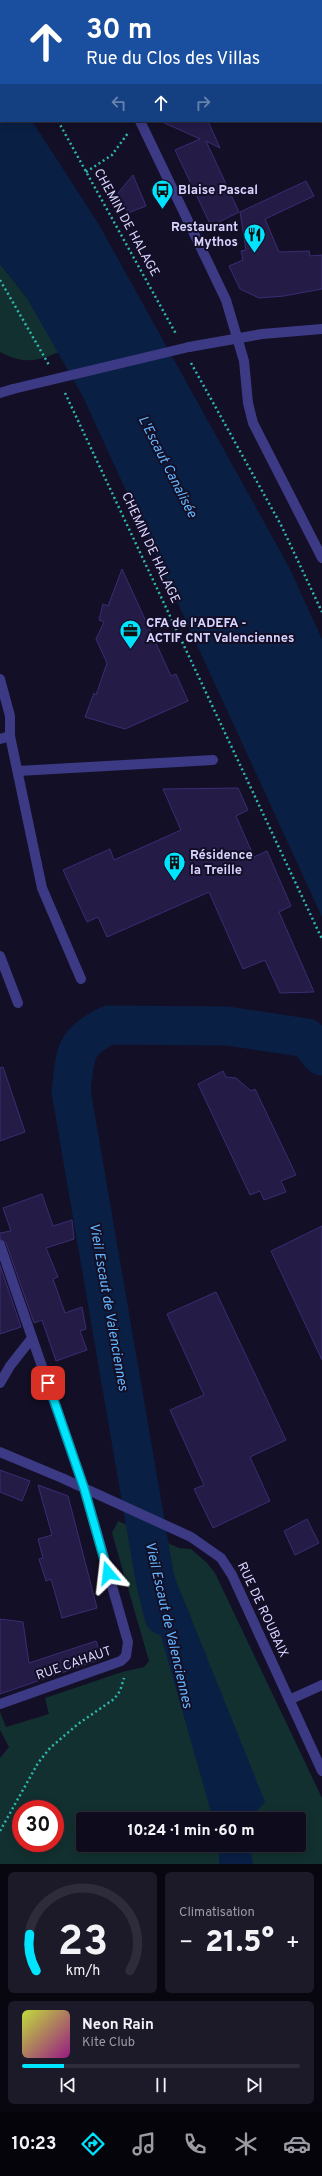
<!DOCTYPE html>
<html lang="fr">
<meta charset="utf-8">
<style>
:root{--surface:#0e0b1c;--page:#1c1929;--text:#f1f3f6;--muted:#9b9ba3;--line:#2e2b3b;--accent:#00e5ff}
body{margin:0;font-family:Overpass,sans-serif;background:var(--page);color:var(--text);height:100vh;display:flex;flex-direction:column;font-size:15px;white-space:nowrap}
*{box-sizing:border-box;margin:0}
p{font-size:13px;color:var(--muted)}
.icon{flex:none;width:22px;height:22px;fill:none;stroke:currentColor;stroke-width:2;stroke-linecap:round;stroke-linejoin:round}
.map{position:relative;height:1864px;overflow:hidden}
.side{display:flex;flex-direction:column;gap:8px;padding:8px;background:#08060f;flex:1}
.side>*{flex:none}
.top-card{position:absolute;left:0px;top:0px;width:322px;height:122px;box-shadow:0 2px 10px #0003,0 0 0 1px var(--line);background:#1a4fa0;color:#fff;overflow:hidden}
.speed{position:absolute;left:12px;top:1800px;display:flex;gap:8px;font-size:20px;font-weight:700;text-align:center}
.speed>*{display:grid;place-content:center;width:52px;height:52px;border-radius:50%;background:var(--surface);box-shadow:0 2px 10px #0003,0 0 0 1px var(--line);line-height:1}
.speed .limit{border:6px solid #d22;background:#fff;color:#111}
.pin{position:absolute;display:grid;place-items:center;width:34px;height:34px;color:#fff;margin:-17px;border-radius:8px;box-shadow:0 2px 6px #0006}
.me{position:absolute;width:44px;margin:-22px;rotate:343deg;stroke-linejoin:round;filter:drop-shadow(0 0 3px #0008)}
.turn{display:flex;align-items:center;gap:14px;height:84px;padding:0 20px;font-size:18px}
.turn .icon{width:52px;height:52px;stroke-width:2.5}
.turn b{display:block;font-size:28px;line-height:34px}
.lanes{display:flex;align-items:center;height:38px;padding:0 20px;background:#0003;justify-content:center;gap:20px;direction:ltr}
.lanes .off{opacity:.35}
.big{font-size:30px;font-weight:800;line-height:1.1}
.side .card{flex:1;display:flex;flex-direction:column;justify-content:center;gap:6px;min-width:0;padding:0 14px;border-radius:6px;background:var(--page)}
.side .dial{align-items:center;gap:0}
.dial svg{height:104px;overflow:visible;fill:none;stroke:var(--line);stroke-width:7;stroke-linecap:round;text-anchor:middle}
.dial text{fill:var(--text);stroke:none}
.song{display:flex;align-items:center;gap:12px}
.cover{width:48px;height:48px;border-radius:6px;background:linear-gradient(135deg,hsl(70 70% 55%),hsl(310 70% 35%))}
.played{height:4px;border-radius:2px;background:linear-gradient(90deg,var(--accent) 15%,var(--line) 15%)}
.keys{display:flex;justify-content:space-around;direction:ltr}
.heat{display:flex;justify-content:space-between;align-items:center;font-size:22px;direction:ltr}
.side .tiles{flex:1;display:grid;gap:8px;grid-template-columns:1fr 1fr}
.card:last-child{grid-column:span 2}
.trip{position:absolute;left:76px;top:1812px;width:230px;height:40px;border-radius:4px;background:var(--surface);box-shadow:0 2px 10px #0003,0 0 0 1px var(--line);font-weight:800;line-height:40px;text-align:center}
.tabs{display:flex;height:64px;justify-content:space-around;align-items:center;background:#06040b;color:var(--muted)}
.tabs .icon{width:28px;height:28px}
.tabs .current{color:var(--accent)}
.tabs b{font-size:18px;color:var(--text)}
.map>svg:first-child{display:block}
.green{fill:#12302f;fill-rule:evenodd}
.water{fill:#0a1f44}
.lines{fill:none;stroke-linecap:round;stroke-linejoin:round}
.river{stroke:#0a1f44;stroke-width:39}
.building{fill:#241b47;stroke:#3b2d73}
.path{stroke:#2fb8b0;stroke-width:2.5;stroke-dasharray:2 3;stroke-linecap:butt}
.minor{stroke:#3d3a85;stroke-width:10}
.minor-bridge{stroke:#3d3a85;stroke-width:10}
.route-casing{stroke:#0095a6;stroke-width:10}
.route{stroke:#00e5ff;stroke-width:7}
.labels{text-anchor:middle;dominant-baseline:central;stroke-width:4;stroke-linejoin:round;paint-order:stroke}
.poi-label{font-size:13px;font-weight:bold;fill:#d9d4ff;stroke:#130f26;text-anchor:start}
.street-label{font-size:13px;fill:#d9d4ff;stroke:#130f26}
.water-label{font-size:14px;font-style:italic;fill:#62b6ff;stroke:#130f26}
</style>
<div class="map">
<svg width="322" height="1864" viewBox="0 0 322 1864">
<rect width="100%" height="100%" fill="#130f26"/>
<path class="green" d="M0 264 27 298 59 352C36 362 23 364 0 352Z
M118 1521 179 1548 191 1549 207 1563 215 1573 322 1798V1864H0V1758L9 1747 0 1730V1712L6 1727 49 1714 45 1698 122 1672 144 1667 149 1661 112 1533ZM21 1809H55V1843H21ZM83 1819H299V1845H83Z"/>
<path class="water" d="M0 68 1 121H32L98 223 289 567 322 639V917L83 397 27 298 0 264Z
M152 1536 159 1539 160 1555 171 1568 265 1802 250 1819H213L149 1594 153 1556Z
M219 1845H250L253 1864H219Z"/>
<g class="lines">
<path class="river" d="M164 1616 156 1585 71 1091C76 1054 72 1043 109 1025L227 1026 307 1038 322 1056"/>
</g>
<path class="building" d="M160 121H208L220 148 206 141 239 212 211 226 175 150 200 139Z
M133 175 146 206 128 213 118 193Z
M306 181 314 196 265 219 279 252 309 251 310 256 322 255V289L284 296 259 298 240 289 229 266 243 260 241 251 246 250 240 212Z
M122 569 171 676 176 674 188 701 125 729 85 717 94 693 96 695 107 663 96 639 104 622 99 620 103 604 108 606Z
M238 788 248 810 236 816 254 857 267 851 291 906 279 912 314 992 280 993 265 960 243 969 209 892 107 937 98 917 87 922 63 870 110 849 114 860 181 830 163 789Z
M3 1067 25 1132 0 1141V1068Z
M223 1071 226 1077 236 1078 251 1091 255 1089 296 1175 281 1181 286 1192 264 1200 260 1191 250 1195 198 1084Z
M42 1194 53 1226 72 1220 74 1239 46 1248 58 1277 53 1279 65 1313 82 1307 86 1329 80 1331 87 1350 56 1361 42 1320 34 1323 6 1243 0 1239V1233L11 1231 3 1208Z
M322 1226V1360L271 1251Z
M0 1265 21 1327 0 1334Z
M216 1292 286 1440 250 1457 270 1501 213 1528 194 1489 204 1485 170 1410 204 1395 167 1314Z
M0 1470 30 1481 22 1501 0 1492Z
M38 1485 68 1496 97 1608 62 1618 51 1579 46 1581 39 1559 43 1558 38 1539 52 1535Z
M307 1519 319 1543 295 1555 284 1531Z
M0 1619 23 1622 29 1663 96 1641 102 1659 0 1694Z"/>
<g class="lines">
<path class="path" d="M0 17 1 19
M58 121 176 334
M86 172 112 155 128 133
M0 280 49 365
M191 363 281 525 322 612
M65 393 322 939
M0 1831 38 1763 50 1748 78 1724 114 1699 120 1691 124 1678"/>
<path class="minor" d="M26 0 27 1
M189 1V0
M140 121 226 300 244 361 248 403 253 423 322 558
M189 347 262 334 322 329
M0 393 13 389
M0 679 10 716V736
M0 739 10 736 42 888 81 979
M18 771 213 760
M0 956 18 1003
M0 1245 84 1488 128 1642 126 1656 121 1661 0 1704
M0 1383 10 1366 32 1338
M0 1452 62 1478 191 1537 221 1558 232 1575 322 1771
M289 1700 322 1685"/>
<path class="minor-bridge" d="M13 389 189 347"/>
</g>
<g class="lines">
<defs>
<path id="route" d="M48 1383 84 1488 108 1573"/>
</defs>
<use href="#route" class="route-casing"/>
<use href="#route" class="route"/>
</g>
<defs>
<symbol id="bus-pin" viewBox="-11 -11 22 30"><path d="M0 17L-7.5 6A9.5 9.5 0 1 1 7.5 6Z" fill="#00e5ff" stroke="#130f26"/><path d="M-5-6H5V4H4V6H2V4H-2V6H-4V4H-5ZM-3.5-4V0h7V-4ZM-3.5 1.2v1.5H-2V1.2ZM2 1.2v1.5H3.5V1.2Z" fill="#111"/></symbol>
<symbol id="restaurant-pin" viewBox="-11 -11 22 30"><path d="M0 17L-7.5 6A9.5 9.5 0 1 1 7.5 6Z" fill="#00e5ff" stroke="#130f26"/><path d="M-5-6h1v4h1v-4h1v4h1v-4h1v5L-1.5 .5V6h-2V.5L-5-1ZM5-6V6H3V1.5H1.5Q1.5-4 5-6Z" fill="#111"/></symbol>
<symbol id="office-pin" viewBox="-11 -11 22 30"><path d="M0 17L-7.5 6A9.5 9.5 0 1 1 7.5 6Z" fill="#00e5ff" stroke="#130f26"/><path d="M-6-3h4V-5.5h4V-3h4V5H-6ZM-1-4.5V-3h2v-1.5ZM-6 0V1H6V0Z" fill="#111"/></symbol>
<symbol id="building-pin" viewBox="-11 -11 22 30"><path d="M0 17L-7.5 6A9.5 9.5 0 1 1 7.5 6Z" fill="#00e5ff" stroke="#130f26"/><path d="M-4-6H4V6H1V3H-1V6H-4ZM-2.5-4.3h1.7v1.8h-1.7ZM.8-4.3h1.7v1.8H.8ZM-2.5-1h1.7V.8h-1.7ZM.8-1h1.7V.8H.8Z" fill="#111"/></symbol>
</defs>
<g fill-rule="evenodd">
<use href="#bus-pin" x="150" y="178" width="25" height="34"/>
<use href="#restaurant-pin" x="242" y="222" width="25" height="34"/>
<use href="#office-pin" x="118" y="618" width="25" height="34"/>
<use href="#building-pin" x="162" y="850" width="25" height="34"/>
</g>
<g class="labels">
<g class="poi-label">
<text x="178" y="191">Blaise Pascal</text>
<text x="238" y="228" text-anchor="end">Restaurant<tspan x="238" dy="15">Mythos</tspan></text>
<text x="146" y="624">CFA de l'ADEFA -<tspan x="146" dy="15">ACTIF CNT Valenciennes</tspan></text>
<text x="190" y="856">Résidence<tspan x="190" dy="15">la Treille</tspan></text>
</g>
<g class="street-label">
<text transform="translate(126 223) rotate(61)">CHEMIN DE HALAGE</text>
<text transform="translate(150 548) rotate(65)">CHEMIN DE HALAGE</text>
<text transform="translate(262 1610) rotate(65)">RUE DE ROUBAIX</text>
<text transform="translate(74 1664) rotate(-19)">RUE CAHAUT</text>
</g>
<g class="water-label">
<text transform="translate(167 467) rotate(63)">L'Escaut Canalisée</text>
<text transform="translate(108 1307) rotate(80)">Vieil Escaut de Valenciennes</text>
<text transform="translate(168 1625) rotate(77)">Vieil Escaut de Valenciennes</text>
</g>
</g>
</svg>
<div class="speed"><div class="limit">30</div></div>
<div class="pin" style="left:48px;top:1383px;background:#d93025"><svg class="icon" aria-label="arrive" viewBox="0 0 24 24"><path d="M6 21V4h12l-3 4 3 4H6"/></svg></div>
<svg class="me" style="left:108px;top:1573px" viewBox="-20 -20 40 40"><path d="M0-17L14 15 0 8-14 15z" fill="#00e5ff" stroke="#fff" stroke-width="4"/></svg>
<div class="trip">10:24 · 1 min · 60 m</div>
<div class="top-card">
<div class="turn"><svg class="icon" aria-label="ahead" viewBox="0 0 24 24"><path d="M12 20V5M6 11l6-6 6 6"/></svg><div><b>30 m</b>Rue du Clos des Villas</div></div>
<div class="lanes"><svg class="icon off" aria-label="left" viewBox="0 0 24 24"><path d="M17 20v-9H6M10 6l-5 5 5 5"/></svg><svg class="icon" aria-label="ahead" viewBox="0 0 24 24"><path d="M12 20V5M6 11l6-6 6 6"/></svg><svg class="icon off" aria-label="right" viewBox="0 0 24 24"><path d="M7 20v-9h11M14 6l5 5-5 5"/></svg></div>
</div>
</div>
<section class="side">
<div class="tiles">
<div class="card dial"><svg viewBox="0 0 100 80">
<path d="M14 69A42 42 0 1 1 86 69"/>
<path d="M14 69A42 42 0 0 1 9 41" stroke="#00e5ff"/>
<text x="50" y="56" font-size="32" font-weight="700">23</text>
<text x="50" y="72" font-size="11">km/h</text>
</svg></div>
<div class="card"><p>Climatisation</p>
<div class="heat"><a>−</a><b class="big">21.5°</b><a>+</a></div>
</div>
<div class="card">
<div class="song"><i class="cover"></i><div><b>Neon Rain</b><p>Kite Club</p></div></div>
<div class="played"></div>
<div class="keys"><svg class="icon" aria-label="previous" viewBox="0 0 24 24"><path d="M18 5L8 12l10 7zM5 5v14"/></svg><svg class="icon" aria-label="pause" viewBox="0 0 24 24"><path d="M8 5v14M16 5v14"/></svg><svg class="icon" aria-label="next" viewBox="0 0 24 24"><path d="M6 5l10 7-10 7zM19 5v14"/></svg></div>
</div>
</div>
</section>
<nav class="tabs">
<b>10:23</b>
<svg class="icon current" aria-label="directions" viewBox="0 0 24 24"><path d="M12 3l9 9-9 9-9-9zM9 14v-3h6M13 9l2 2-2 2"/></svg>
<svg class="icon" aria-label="music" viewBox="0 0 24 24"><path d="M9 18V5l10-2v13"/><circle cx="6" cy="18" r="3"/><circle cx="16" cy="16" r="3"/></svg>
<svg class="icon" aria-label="phone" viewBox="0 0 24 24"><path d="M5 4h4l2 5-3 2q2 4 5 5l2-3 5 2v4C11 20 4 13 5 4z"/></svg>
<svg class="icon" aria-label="climate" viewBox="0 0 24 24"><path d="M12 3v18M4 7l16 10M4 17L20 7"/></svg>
<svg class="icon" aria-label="car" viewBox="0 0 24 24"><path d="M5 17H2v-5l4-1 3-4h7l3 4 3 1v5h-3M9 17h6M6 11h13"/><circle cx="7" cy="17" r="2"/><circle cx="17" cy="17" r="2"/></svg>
</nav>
